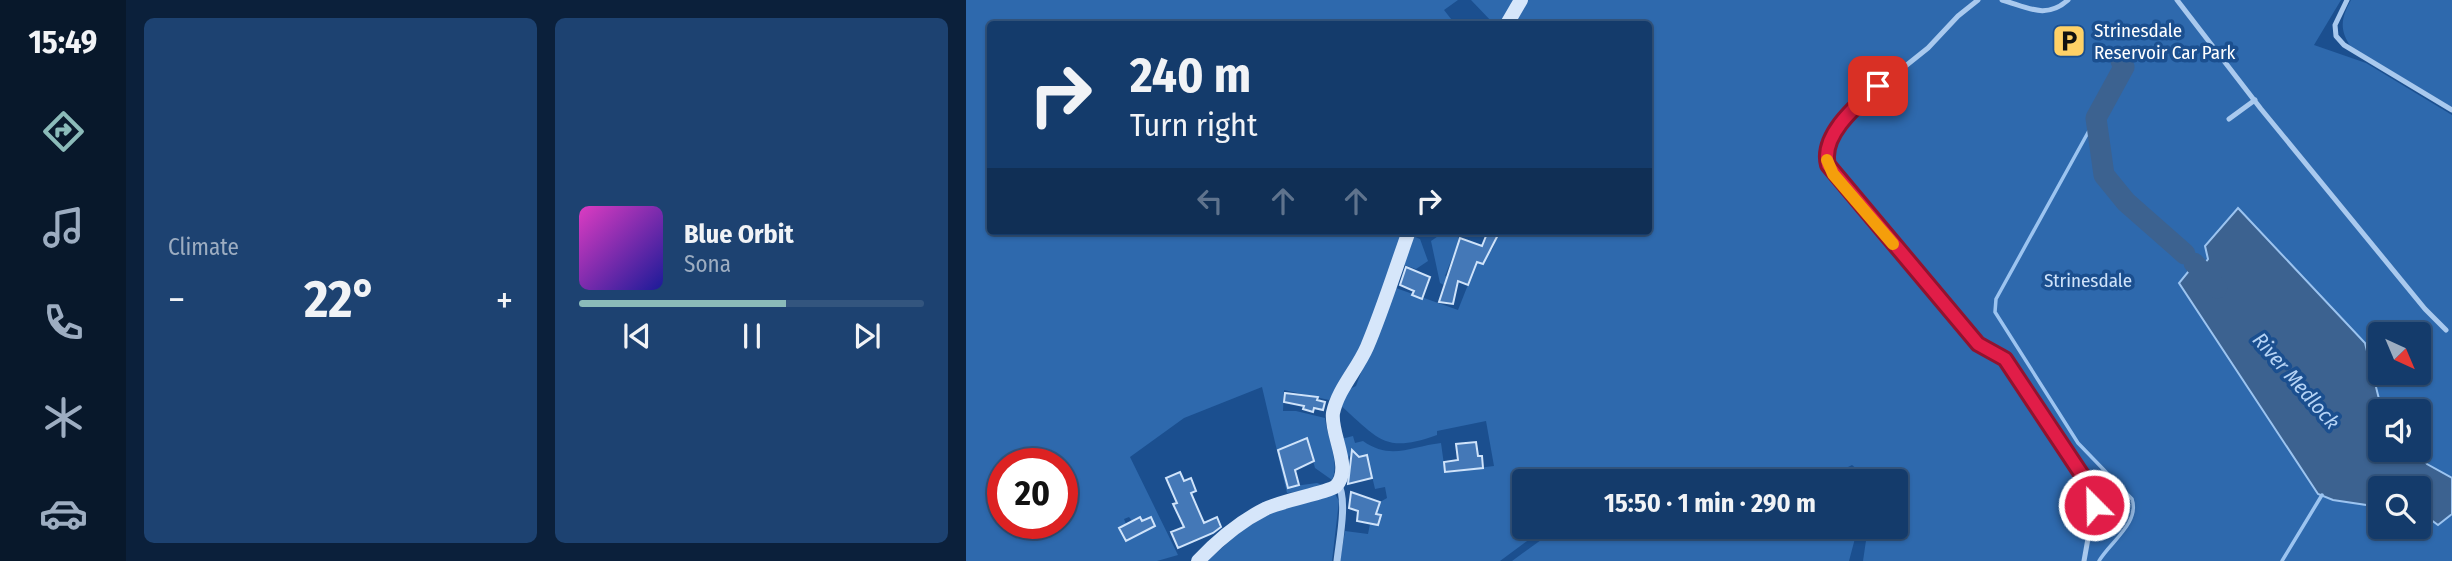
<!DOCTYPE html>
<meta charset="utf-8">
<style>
:root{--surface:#143b6b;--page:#1d4271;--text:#f1f3f6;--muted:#9dadc1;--line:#33557e;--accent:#8bbbb9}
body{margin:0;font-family:"Fira Sans Condensed",sans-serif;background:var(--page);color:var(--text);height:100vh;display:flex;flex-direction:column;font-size:26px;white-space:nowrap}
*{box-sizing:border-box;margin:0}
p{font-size:23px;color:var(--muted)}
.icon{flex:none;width:38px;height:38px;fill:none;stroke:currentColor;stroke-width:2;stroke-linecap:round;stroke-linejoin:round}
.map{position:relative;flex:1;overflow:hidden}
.drawer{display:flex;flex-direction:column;gap:18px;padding:18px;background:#0b203b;width:840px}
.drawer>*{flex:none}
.top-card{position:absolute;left:21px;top:21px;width:665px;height:214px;border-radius:7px;box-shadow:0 2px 5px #0004,0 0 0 2px var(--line);background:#143b6b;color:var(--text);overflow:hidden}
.needle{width:46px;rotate:136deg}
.controls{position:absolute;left:1402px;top:322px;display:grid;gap:14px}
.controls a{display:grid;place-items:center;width:63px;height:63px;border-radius:7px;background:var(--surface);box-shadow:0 2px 5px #0004,0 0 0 2px var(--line);font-size:35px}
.speed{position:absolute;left:21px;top:448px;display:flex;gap:14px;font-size:35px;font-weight:700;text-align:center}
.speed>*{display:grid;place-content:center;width:91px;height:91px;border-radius:50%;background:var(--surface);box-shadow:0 2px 5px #0004,0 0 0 2px var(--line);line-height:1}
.speed .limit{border:10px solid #d22;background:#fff;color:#111}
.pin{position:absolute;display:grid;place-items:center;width:60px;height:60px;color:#fff;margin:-30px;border-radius:14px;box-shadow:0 4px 10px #0006}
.me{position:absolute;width:77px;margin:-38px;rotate:337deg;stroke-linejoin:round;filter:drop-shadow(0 0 5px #0008)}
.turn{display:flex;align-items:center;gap:24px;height:147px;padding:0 28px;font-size:32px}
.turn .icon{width:91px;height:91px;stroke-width:2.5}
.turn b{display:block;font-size:49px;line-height:60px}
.lanes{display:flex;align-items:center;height:66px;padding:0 28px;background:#0003;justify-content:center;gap:35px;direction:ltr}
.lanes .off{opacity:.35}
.big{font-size:52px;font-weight:700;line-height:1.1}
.drawer .widget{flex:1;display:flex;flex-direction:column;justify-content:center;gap:10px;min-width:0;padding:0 24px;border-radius:10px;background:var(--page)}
.song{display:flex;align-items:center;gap:21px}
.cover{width:84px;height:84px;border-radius:10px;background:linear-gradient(135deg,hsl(310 70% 55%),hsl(240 70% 35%))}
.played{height:7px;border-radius:4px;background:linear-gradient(90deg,var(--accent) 60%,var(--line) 60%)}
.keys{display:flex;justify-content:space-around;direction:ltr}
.heat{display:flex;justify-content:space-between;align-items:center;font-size:38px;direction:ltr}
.drawer .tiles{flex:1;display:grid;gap:18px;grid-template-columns:repeat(2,1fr)}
.trip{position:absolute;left:546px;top:469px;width:396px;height:70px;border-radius:7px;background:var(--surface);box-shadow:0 2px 5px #0004,0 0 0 2px var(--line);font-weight:700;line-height:70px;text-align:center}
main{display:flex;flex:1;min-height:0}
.menu{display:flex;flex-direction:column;width:126px;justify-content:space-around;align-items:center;background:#08182b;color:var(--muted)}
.menu .icon{width:49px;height:49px}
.menu .selected{color:var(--accent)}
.menu b{font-size:32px;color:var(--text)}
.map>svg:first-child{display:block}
.green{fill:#2e69ad;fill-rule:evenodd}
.water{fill:#3c6290;stroke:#9cc4f0;stroke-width:2}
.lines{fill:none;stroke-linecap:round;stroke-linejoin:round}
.stream{stroke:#9cc4f0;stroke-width:3.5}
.river{stroke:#3c6290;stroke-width:21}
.building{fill:#4478b7;stroke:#cfe3fa;stroke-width:2}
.lane{stroke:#a9c9ee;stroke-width:5}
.street{stroke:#a9c9ee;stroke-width:7}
.secondary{stroke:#d6e6fa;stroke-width:14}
.route-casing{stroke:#92132f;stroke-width:18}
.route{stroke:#e11d48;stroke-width:12}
.slow{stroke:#f59e0b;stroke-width:12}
.labels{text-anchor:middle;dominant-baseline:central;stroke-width:7;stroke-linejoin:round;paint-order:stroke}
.poi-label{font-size:19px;fill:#fff;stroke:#1b4f8f;text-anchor:start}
.park-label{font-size:19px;fill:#cfe3fa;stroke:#1b4f8f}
.water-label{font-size:21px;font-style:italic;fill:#b5d3f5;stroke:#1b4f8f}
</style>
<main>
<nav class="menu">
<b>15:49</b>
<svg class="icon selected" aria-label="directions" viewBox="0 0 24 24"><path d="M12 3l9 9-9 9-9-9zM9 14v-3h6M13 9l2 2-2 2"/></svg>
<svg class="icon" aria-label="music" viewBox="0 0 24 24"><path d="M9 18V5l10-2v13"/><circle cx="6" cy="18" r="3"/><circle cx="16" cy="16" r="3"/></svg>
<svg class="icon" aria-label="phone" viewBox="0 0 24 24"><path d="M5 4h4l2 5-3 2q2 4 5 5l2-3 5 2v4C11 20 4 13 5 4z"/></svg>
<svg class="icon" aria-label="climate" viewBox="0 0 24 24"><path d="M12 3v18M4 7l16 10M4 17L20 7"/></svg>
<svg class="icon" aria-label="car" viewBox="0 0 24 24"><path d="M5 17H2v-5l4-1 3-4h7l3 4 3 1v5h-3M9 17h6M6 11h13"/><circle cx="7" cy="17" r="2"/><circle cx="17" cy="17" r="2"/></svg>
</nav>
<section class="drawer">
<div class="tiles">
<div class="widget"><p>Climate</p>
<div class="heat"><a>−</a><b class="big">22°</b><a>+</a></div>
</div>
<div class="widget">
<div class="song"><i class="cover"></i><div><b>Blue Orbit</b><p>Sona</p></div></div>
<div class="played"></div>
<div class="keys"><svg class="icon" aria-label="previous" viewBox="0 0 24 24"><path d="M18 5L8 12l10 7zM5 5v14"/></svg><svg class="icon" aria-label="pause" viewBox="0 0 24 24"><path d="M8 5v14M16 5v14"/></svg><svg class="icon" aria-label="next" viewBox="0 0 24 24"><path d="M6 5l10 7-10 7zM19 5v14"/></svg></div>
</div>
</div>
</section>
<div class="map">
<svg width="1486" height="561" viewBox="0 0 1486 561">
<rect width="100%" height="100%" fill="#1b4f8f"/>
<path class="green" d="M0 0H492L478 10 489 24H24V231H439C418 288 401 353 363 400L318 390 317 411H330L359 418C361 437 374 462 366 480L349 468 341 439 331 441 332 447 312 451 321 487 351 483 361 487 321 493 296 387 218 418 164 457 212 555 191 561H0ZM37 464H96V523H37ZM163 517 166 521 174 517 176 521 184 517 189 526 160 541 153 528 160 524 158 519Z
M505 0H549L535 24H528Z
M561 0H1375L1348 45 1400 63 1486 115V561H897L902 527H929V481H905L886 465 876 470 858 472 646 478 641 481H558V527H580L534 561H374L379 531 402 534 404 524 412 525 415 516 407 513 409 507 412 508 414 502 421 498 419 487 409 489 401 455 392 457 389 453 385 454 382 458 384 467 379 468 375 439 387 436 389 443 397 441C425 461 446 446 475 443L479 472 528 466 520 421 471 431V435C418 454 413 439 374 405L382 390 390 386 427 287 492 310 511 262 517 264 523 250H526L533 233 529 231H682V24H547ZM1414 334H1452V373H1414ZM1414 411H1452V450H1414ZM1414 488H1452V527H1414Z
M1385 0H1486V107L1385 47C1373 30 1375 18 1385 0Z
M478 232 494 238 479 276 490 280 480 286 474 283 465 241Z
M447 236 454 239 462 261 450 269 438 265Z
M369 494 373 501 366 561H241L274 532 313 507Z
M593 527H892L883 561H546Z"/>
<path class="water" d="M1272 208 1399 343 1416 411 1414 450H1449L1461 464 1486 478V514L1472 525 1453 511 1452 488H1414V507L1367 500 1352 494 1213 283 1222 272H1232L1242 259 1239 246Z"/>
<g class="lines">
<path class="stream" d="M1130 118 1030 299 1029 312 1112 443 1166 499C1174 523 1144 542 1133 561
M1316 561 1356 495"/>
<path class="river" d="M1155 61 1158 67 1130 118 1138 175 1160 202 1219 254
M1228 263 1251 288"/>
</g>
<path class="building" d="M522 231H534L517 264 511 262 502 285 492 281 487 304 473 302 494 238 516 246Z
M440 267 464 277 456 299 446 295 448 291 434 285Z
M319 393 352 397 351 400 359 402 357 410 348 408 347 412 337 409 338 406 318 402Z
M341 438 348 461 329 470 333 485 322 488 312 450Z
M510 442 512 456H516L517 468 479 472 478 462 492 460 490 444Z
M386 450 393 457 401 455 406 478 382 484Z
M214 472 218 481 225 478 230 491 225 493 238 523 251 517 255 527 247 533 212 548 205 532 218 527 207 504 211 503 200 478Z
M385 492 414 502 410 514 415 515 412 525 391 521 392 511 383 508Z
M174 517 176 521 185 517 189 526 160 541 153 528Z"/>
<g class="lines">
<path class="lane" d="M1012 0 992 16 962 48 892 104 876 124 860 153 862 165 867 174 1012 344 1039 359 1124 487 1128 505 1118 561
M1036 0C1061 7 1080 20 1102 0
M1211 0 1295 109 1459 309 1480 330
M1381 0 1369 25 1370 36 1378 45 1486 110
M1263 119 1289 100"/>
<path class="street" d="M371 561C373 542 382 499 372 484"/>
<path class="secondary" d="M541 24 555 0
M232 561C251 541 275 521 299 509 314 501 364 492 370 486 387 468 364 434 367 413 372 389 391 370 401 347 417 309 429 270 443 231"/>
</g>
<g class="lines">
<defs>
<path id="route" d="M912 86C892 104 854 135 862 165L1012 344 1039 359 1124 487 1128 505"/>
</defs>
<use href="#route" class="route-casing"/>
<use href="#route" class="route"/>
<path class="slow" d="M861 160 867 174 927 244"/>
</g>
<defs>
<symbol id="parking-square" viewBox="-11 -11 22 22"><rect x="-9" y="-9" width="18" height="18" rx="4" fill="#ffd166" stroke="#1b4f8f"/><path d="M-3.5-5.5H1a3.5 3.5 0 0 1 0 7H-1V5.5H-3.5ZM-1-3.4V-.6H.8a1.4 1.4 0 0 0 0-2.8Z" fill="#111"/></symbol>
</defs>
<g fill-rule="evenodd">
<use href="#parking-square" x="1084" y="22" width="38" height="38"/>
</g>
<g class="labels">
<g class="poi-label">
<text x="1128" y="30">Strinesdale<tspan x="1128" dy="22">Reservoir Car Park</tspan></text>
</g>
<g class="park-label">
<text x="1122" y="280">Strinesdale</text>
</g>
<g class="water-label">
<text transform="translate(1330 381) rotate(49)">River Medlock</text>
</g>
</g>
</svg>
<div class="controls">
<a><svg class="needle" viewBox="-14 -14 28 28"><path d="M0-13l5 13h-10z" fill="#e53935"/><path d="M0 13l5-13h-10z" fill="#9dadc1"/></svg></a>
<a><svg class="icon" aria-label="sound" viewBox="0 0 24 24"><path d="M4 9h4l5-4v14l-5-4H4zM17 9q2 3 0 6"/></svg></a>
<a><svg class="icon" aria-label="search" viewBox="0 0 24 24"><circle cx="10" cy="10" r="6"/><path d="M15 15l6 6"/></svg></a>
</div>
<div class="speed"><div class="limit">20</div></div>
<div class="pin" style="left:912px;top:86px;background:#d93025"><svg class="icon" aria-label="arrive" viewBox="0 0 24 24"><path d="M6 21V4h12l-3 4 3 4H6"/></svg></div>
<svg class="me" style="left:1128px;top:505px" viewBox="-20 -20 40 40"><circle r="17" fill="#e11d48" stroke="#fff" stroke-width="3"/><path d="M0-11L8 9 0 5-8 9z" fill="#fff"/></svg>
<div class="trip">15:50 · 1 min · 290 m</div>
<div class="top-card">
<div class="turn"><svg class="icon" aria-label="right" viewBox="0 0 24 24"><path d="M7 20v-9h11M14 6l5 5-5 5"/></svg><div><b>240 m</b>Turn right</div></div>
<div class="lanes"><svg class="icon off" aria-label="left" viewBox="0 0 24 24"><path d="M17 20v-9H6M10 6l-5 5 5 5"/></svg><svg class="icon off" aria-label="ahead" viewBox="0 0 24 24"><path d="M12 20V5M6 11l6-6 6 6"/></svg><svg class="icon off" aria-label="ahead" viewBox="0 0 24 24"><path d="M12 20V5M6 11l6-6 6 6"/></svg><svg class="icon" aria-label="right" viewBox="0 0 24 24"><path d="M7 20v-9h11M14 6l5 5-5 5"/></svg></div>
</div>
</div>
</main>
